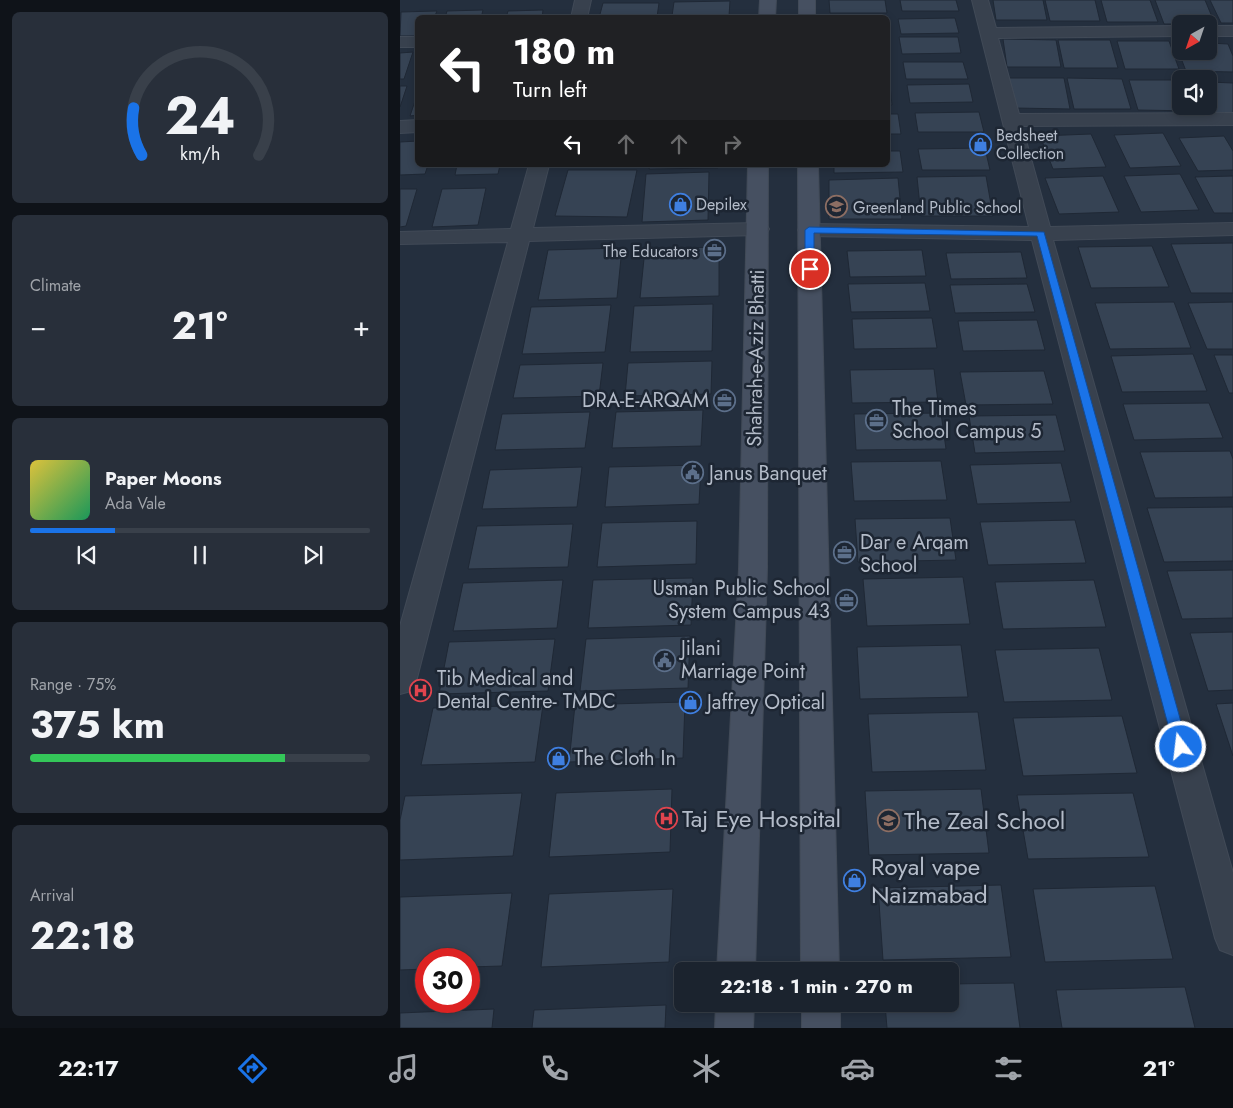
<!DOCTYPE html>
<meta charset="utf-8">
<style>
:root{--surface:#1b232e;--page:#282f3a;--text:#f1f3f6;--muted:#a0a4aa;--line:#39404a;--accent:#1a73e8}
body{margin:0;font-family:Jost,sans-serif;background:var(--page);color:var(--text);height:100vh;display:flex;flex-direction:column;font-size:19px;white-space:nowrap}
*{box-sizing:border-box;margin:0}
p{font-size:16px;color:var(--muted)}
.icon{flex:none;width:28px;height:28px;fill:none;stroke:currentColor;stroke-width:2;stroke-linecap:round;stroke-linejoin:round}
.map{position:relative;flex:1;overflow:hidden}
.details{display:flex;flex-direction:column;gap:12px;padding:12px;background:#0f1319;width:400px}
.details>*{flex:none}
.banner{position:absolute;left:15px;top:15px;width:475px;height:152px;border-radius:8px;box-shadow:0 2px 8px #0003,0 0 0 1px var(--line);background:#202124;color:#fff;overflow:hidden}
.needle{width:32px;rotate:220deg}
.buttons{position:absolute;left:772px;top:15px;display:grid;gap:10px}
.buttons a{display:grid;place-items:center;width:45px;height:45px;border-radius:8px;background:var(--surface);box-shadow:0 2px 8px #0003,0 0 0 1px var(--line);font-size:25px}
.speed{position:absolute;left:15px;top:948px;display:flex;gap:10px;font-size:25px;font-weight:700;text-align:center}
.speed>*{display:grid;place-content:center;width:65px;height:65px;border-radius:50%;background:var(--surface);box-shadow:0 2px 8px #0003,0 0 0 1px var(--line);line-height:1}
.speed .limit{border:8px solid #d22;background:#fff;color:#111}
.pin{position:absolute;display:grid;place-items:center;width:42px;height:42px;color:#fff;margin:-21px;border:2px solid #fff;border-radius:50%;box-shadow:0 1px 5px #0007}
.me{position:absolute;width:55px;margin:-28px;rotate:345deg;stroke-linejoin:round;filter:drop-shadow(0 0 4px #0008)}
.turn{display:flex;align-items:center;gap:18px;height:105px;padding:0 15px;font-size:22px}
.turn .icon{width:65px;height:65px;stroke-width:2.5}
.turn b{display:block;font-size:35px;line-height:42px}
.lanes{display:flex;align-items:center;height:48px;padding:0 15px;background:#0003;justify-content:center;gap:25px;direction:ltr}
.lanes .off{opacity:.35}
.big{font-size:38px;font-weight:700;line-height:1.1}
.details .widget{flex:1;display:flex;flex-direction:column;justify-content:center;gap:8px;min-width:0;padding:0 18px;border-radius:8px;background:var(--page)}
.details .dial{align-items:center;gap:0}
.dial svg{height:130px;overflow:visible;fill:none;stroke:var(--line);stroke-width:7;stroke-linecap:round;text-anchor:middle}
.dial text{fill:var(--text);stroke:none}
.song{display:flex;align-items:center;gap:15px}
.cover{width:60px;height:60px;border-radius:8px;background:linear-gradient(135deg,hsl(50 70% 55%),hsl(150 70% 35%))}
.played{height:5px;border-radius:2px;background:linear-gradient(90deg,var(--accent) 25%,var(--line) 25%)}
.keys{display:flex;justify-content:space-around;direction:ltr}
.heat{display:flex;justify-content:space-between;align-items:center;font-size:28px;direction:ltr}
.charge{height:8px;border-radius:4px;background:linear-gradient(90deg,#34c759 75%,var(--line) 0)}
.trip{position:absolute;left:274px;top:962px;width:285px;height:50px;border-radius:8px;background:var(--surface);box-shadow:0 2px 8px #0003,0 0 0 1px var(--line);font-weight:700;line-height:50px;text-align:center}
.menu{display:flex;height:80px;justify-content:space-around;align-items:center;background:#0b0e12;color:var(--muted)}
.menu .icon{width:35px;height:35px}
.menu .active{color:var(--accent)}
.menu b{font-size:22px;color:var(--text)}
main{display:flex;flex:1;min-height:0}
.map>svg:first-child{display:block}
.building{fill:#364354;stroke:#1f2835}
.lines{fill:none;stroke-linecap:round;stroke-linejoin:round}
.street-casing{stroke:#414a57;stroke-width:2}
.secondary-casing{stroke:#414a57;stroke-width:2}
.street{fill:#38414e;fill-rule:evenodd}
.secondary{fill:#465061;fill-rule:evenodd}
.route{fill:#1a73e8;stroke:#114b97}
.labels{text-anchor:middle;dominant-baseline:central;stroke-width:5;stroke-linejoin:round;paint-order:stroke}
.far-poi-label{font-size:16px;fill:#b4bcc9;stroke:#1d2633;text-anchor:start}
.street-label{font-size:20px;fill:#b4bcc9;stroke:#1d2633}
.poi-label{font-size:20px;fill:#b4bcc9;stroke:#1d2633;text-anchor:start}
.near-poi-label{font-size:24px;fill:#b4bcc9;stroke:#1d2633;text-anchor:start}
</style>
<main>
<section class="details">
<div class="widget dial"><svg viewBox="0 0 100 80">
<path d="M14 69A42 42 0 1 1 86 69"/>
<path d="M14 69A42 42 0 0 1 9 40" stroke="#1a73e8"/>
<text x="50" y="56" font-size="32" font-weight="700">24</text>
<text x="50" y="72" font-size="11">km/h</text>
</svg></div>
<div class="widget"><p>Climate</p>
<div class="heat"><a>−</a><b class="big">21°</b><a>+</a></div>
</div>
<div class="widget">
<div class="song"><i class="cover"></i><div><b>Paper Moons</b><p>Ada Vale</p></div></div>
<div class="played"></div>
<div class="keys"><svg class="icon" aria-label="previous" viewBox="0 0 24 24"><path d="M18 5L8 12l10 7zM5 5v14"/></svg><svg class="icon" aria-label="pause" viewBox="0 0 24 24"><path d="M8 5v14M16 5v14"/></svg><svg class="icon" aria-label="next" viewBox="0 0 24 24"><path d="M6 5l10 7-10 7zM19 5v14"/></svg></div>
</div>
<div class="widget"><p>Range · 75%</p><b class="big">375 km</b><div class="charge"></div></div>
<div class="widget"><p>Arrival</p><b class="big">22:18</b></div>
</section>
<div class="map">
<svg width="833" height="1028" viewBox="0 0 833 1028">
<rect width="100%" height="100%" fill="#242f3e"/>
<path class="building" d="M429 0H485L487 13H430Z
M500 0H556L559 11H502Z
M593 0H643L647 20H596Z
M645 0H695L700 21H650Z
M701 0H750L758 22H707Z
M755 0H805L815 24H764Z
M810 0H833V23H821Z
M330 1 329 16H272L274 2Z
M203 3H259L257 17 199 18Z
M83 10 81 18H45L47 11Z
M143 10 142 18H106L108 11Z
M37 11 34 18H18V36H0L1 12Z
M555 18 559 33 501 34 498 19Z
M499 37H558L561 53 502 54Z
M603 39 656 40 661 67H607Z
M658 40H710L718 68H664Z
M717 41H769L779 69H725Z
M775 43H781V51H809V43L828 44 833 56V72L786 71Z
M13 52 4 79H0V53Z
M503 62H563L568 79H506Z
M609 78H664L670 109 614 108Z
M667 78 722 79 731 109H674Z
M729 80H781V106H793L795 111 738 110Z
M809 82 833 83V113H802L799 106H809Z
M569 84 573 102 510 103 507 85Z
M0 86H7L0 107Z
M488 86H490L492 105H488Z
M18 92V115L10 116Z
M579 112 584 132H518L515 113Z
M488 114H498L501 134H488Z
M763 133 781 166 730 168 714 135Z
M691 134 706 167 653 169 640 136Z
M824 136 833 151V170L798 171 779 138Z
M18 141V165H28L25 174 0 175V142Z
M585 148 590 170H522L518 149Z
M488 151H500L503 172 434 173V165H488Z
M57 165H100L98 174 55 175Z
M250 165H318V168L249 169Z
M168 170H237L227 217 155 216Z
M309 172 308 220 242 222 246 174Z
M780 174 799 210 741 212 724 176Z
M586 176 593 216H521L517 177Z
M703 176 719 212 659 214 645 178Z
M833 176V213H814L795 177Z
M498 178 502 219H429V180Z
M86 188 78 225 32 227 42 189Z
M0 189H17L6 226 0 227Z
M833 243V293H791L771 244Z
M752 246 769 287 691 288 678 247Z
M319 247V296L240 298 245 249Z
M222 248 217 298 138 300 148 250Z
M522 250 526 276 450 277 447 251Z
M621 252 627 278 551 279 546 253Z
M525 283 530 311 451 312 448 284Z
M627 284 635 312 555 313 550 285Z
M774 302 791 348 710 349 695 303Z
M833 302V349H807L788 303Z
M313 304 312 351 230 352 234 306Z
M211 305 205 352 122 354 131 307Z
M532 318 537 348 454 349 452 319Z
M637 320 645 350 563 351 558 321Z
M793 354 807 391 722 392 711 356Z
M814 355H833V393H829Z
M312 361 311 394 225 396 228 363Z
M203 363 199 396 113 398 120 365Z
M534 369 538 402 452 403 450 370Z
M644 371 653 404 566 405 560 372Z
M809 403 823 438 734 440 723 404Z
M303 410 301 446 212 448 216 412Z
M190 412 185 448 95 450 102 414Z
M541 413 546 449 456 450 454 414Z
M656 415 665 451 575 453 569 416Z
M830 451 833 459V497L755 498 740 452Z
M541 461 547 500 454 501 451 462Z
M661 463 671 502 577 504 570 465Z
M301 465 299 504 205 507 209 467Z
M182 467 177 507 82 509 90 470Z
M833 507V561L764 562 747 508Z
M550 518 556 560 458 562 455 519Z
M675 520 686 563 588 565 580 522Z
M297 521 296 564 197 567 202 523Z
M173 524 168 567 68 569 77 526Z
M833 570V618L782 619 767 571Z
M563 577 570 624 467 626 463 579Z
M293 578 291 625 188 628 193 580Z
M163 580 157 628 53 631 63 583Z
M694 580 706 627 603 629 595 582Z
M833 632V690L808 691 790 633Z
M290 636 288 688 180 691 186 639Z
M155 639 148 691 39 694 49 642Z
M561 645 568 697 460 699 457 647Z
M699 648 712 700 604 702 595 650Z
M285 702 283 758 169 762 175 705Z
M833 703V756L816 704Z
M143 705 135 762 21 765 33 708Z
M578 712 586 770 472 772 468 714Z
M722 716 737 773 623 776 613 718Z
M272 789 270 852 149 857 156 793Z
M581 789 589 853 469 855 465 791Z
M122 793 113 856 0 860V820L5 796Z
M733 793 749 857 628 859 617 795Z
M601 885 611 957 483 960 478 888Z
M755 886 773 959 645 962 633 889Z
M273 889 269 962 141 967 149 894Z
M112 893 102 966 69 967V959H26V969L0 970V897Z
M614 983 620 1028H487L485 1004H550V984Z
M785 987 795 1028H662L656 990Z
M266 1005 265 1028H132L134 1010Z
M94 1009 92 1028H0V1013Z"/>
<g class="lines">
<defs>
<path id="street" d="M175 0H191L187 18H171Z
M572 0H588L596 28 781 26V36L598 38 619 114 833 113V125L622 126 650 227 833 223V235L653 240 833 873V955L820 950 815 938 632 240 409 236 401 235 398 230 401 225 409 224 629 227Z
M809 26H833V36H809Z
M0 37H18V47H0Z
M18 120V132L0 133V121Z
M129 165H149L133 228 358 223 366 224 369 229 366 234 358 235 129 241 16 682 11 691 0 694V626L108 242 0 244V232L111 229Z"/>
<path id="secondary" d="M360 0H376L375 18H359Z
M399 0H415V18H399Z
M348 165H368L367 569 355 971H317L339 569Z
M398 165H418L439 971H401Z
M316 1004H354L353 1028H315Z
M402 1004H440V1028H402Z"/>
</defs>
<use href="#street" class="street-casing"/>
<use href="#secondary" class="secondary-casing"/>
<use href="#street" class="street"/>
<use href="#secondary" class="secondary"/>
</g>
<path class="route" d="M409 227 644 232 788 747 786 751 781 753 776 751 774 747 637 236 414 233V269L410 272 405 269V230Z"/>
<defs>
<symbol id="shop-ring" viewBox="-11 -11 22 22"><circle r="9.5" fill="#1d2633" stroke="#3f7fe0" stroke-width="1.5"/><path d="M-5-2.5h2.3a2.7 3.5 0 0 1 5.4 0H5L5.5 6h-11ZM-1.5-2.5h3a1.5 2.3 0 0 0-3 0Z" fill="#3f7fe0"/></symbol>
<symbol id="school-ring" viewBox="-11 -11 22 22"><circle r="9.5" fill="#1d2633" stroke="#8d6e63" stroke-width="1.5"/><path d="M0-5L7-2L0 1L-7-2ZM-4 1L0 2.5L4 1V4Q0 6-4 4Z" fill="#8d6e63"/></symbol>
<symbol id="office-ring" viewBox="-11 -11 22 22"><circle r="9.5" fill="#1d2633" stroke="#5c6f8a" stroke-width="1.5"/><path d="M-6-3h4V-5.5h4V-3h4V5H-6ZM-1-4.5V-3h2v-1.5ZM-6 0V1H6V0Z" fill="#5c6f8a"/></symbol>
<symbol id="civic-ring" viewBox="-11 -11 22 22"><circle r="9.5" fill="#1d2633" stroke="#5c6f8a" stroke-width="1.5"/><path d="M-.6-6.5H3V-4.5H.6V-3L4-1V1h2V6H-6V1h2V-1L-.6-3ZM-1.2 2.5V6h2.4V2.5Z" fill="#5c6f8a"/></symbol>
<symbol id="hospital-ring" viewBox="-11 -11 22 22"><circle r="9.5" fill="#1d2633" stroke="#e0444e" stroke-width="1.5"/><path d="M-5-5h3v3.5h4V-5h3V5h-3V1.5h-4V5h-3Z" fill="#e0444e"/></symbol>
</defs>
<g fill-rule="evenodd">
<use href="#shop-ring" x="568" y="132" width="25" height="25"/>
<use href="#shop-ring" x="268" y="192" width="25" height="25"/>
<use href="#school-ring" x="424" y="194" width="25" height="25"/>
<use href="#office-ring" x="302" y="238" width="25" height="25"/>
<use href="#office-ring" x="312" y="388" width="25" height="25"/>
<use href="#office-ring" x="464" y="408" width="25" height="25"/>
<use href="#civic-ring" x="280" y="460" width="25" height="25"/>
<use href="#office-ring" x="432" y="540" width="25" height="25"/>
<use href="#office-ring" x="434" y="588" width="25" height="25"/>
<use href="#civic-ring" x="252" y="648" width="25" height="25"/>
<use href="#hospital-ring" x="8" y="678" width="25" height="25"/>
<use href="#shop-ring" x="278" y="690" width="25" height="25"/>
<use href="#shop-ring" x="146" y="746" width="25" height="25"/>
<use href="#hospital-ring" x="254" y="806" width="25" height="25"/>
<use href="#school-ring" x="476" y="808" width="25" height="25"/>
<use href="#shop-ring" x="442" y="868" width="25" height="25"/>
</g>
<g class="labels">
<g class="far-poi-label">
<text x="596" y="135">Bedsheet<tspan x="596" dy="18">Collection</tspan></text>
<text x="296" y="204">Depilex</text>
<text x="453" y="207">Greenland Public School</text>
<text x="298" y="251" text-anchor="end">The Educators</text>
</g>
<g class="street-label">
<text transform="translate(356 358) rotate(-89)">Shahrah-e-Aziz Bhatti</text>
</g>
<g class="poi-label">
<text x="309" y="400" text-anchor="end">DRA-E-ARQAM</text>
<text x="492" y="408">The Times<tspan x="492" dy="23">School Campus 5</tspan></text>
<text x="309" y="473">Janus Banquet</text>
<text x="460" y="542">Dar e Arqam<tspan x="460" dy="23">School</tspan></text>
<text x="430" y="588" text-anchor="end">Usman Public School<tspan x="430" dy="23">System Campus 43</tspan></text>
<text x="281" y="648">Jilani<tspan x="281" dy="23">Marriage Point</tspan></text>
<text x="37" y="678">Tib Medical and<tspan x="37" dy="23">Dental Centre- TMDC</tspan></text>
<text x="307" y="702">Jaffrey Optical</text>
<text x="174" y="758">The Cloth In</text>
</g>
<g class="near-poi-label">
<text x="282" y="818">Taj Eye Hospital</text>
<text x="504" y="820">The Zeal School</text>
<text x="471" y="866">Royal vape<tspan x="471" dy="28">Naizmabad</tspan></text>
</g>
</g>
</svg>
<div class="buttons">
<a><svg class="needle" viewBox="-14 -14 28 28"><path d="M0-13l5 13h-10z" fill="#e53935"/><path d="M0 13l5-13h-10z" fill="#a0a4aa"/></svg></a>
<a><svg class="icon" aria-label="sound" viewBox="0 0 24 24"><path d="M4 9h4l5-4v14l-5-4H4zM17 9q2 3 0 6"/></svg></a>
</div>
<div class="speed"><div class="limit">30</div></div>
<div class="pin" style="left:410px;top:269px;background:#d93025"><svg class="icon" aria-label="arrive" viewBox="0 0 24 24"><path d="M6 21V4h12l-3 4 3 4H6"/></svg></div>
<svg class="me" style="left:781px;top:747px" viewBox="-20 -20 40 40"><circle r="17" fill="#1a73e8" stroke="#fff" stroke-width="3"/><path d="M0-11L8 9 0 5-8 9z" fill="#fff"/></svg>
<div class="trip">22:18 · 1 min · 270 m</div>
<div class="banner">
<div class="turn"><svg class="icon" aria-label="left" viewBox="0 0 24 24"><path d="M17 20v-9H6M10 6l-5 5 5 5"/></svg><div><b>180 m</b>Turn left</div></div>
<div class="lanes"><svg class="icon" aria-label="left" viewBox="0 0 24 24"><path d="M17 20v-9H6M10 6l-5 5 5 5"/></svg><svg class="icon off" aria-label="ahead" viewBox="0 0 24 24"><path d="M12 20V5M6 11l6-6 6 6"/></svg><svg class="icon off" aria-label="ahead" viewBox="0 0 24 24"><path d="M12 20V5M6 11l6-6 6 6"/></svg><svg class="icon off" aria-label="right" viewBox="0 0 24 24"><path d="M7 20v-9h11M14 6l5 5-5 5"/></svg></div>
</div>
</div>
</main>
<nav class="menu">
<b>22:17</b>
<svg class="icon active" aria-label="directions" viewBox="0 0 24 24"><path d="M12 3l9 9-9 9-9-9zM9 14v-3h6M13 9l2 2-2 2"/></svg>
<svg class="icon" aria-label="music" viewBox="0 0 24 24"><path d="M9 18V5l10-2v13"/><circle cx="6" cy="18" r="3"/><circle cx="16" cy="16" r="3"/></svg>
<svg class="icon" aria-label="phone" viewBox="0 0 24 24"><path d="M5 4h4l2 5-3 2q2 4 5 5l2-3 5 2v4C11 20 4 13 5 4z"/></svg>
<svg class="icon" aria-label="climate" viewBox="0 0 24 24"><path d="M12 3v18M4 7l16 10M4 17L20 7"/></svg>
<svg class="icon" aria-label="car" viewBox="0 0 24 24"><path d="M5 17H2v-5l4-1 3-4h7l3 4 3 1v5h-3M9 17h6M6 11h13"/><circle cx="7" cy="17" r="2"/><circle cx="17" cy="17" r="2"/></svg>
<svg class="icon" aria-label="filters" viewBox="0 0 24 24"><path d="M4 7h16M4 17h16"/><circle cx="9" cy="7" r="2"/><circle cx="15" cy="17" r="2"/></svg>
<b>21°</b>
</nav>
